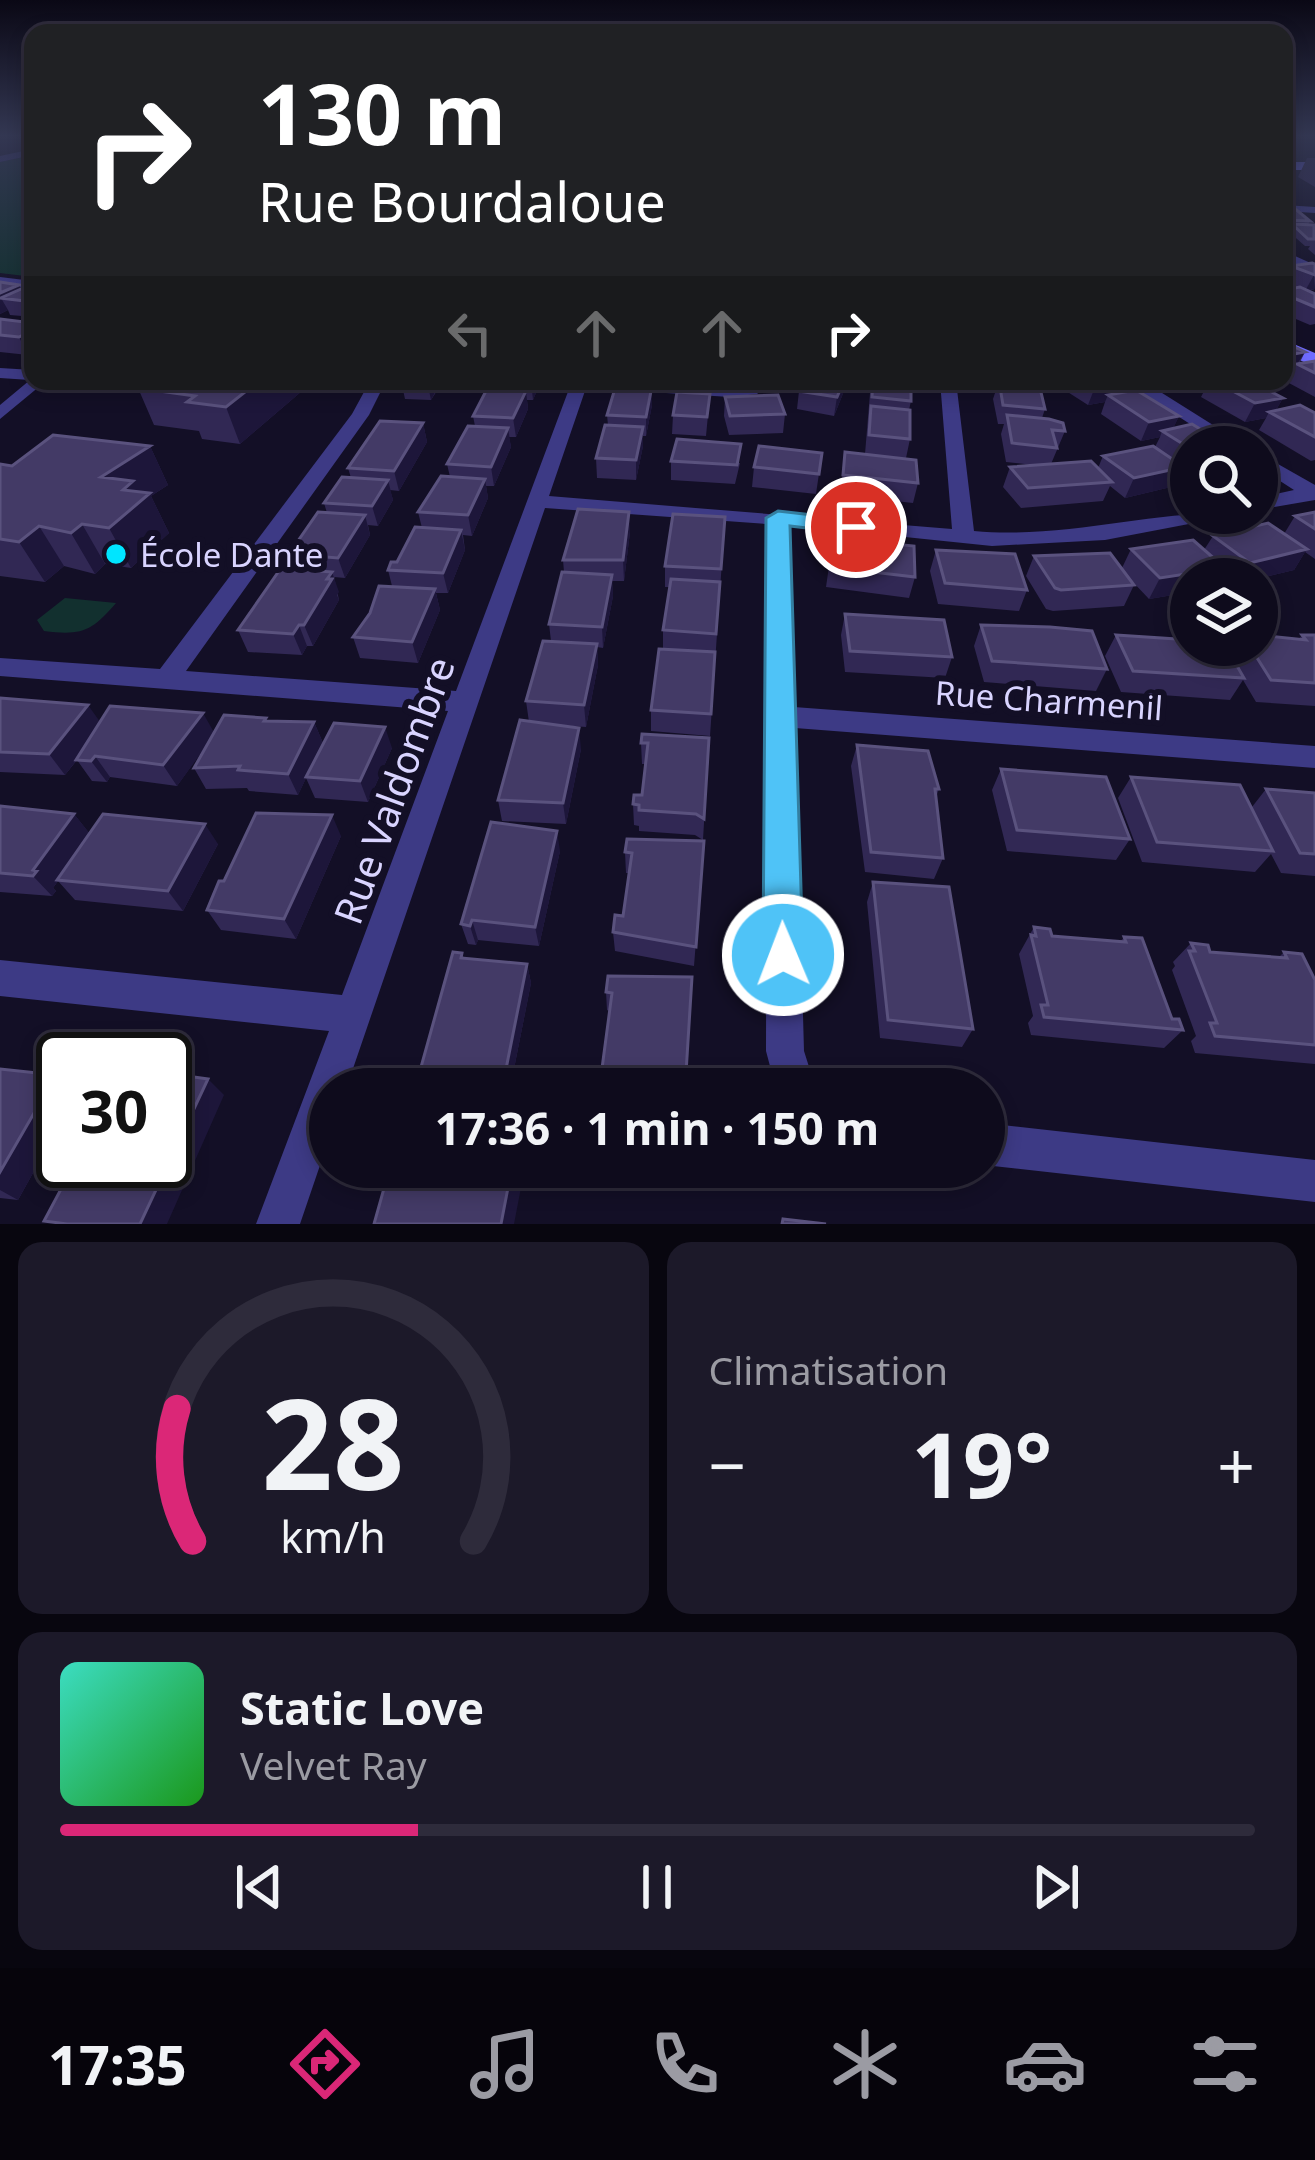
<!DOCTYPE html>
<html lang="fr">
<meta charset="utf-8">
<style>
:root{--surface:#0e0b1c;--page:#1c1929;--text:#f1f3f6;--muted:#9b9ba3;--line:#2e2b3b;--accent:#db2777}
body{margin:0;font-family:"Noto Sans",sans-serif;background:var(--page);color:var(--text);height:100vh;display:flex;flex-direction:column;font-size:45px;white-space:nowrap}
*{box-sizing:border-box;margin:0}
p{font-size:39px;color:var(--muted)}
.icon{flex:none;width:66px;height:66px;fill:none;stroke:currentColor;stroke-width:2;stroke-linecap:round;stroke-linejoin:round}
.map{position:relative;height:1224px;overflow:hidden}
.sheet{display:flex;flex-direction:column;gap:18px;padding:18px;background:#08060f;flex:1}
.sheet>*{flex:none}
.top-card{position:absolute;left:24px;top:24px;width:1269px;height:366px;border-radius:24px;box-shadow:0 6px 18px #0003,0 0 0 3px var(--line);background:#202124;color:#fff;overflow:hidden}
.buttons{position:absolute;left:1170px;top:426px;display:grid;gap:24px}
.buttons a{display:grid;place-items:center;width:108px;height:108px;border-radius:50%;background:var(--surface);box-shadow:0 6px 18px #0003,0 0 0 3px var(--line);font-size:60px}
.speed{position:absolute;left:36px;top:1032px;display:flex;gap:24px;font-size:60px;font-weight:700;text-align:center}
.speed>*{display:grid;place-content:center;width:156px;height:156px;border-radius:50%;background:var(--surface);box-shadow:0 6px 18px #0003,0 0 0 3px var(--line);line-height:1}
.speed .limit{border:6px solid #111;border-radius:18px;background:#fff;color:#111}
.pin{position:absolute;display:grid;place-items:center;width:102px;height:102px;color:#fff;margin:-51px;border:6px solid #fff;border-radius:50%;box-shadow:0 3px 12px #0007}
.me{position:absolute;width:132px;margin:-66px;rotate:359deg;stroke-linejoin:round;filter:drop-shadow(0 0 9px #0008)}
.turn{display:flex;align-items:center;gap:42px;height:252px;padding:0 36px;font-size:54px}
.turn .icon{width:156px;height:156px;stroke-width:2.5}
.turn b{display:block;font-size:84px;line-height:102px}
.lanes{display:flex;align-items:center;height:114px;padding:0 36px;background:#0003;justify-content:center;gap:60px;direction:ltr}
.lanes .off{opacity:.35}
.big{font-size:90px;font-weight:700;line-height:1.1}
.sheet .tile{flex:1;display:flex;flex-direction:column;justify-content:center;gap:18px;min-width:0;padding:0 42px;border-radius:24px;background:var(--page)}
.sheet .dial{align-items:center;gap:0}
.dial svg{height:312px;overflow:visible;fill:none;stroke:var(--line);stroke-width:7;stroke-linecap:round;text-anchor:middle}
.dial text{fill:var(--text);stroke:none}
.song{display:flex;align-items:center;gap:36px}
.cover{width:144px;height:144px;border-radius:18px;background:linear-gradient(135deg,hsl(170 70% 55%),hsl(120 70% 35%))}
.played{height:12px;border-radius:6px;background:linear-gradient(90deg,var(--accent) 30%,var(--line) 30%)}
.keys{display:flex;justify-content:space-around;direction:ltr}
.heat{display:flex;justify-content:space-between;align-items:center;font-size:66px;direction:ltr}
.sheet .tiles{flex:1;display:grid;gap:18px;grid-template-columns:1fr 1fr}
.tile:last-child{grid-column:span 2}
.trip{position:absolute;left:309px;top:1068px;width:696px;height:120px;border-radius:60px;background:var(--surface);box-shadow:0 6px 18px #0003,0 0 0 3px var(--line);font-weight:700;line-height:120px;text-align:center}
.tabs{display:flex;height:192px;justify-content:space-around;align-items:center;background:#06040b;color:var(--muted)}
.tabs .icon{width:84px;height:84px}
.tabs .active{color:var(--accent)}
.tabs b{font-size:54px;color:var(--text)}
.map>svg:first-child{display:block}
.green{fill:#12302f}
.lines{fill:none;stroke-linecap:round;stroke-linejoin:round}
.street{fill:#3d3a85;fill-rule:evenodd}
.secondary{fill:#6f6bff;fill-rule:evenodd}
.wall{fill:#312854}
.shaded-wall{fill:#1d163a}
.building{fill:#433a66;stroke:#5a527e;stroke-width:3}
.route{fill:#4fc3f7;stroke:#337fa1;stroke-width:3}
.poi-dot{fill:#00e5ff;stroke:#130f26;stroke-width:4.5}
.labels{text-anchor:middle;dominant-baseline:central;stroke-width:12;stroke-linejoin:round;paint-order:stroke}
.poi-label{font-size:33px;fill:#d9d4ff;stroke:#130f26;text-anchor:start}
.street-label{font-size:33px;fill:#d9d4ff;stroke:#130f26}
.near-street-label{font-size:39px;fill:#d9d4ff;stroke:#130f26}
</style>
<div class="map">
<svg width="1315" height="1224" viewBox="0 0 1315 1224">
<rect width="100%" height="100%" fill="#130f26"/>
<path class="green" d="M33 155V277L0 273V162Z
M65 598 116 603C92 631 82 636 44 631L37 620Z"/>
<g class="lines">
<path class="street" d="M33 149V155L0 162V156Z
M1284 205 1315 207V213L1284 211Z
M1284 251 1315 265V274L1284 260Z
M0 277 33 281V289L0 285Z
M0 368 33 370V381H46L0 419V405L30 380 0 378Z
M370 381H386L369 415 186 671 456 691 572 381 730 387 771 381 757 394 730 397 586 388 549 496 952 529 940 381H956L974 531C1060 539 1144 513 1225 513L1215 519 1105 540 992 546 789 525 794 707 1315 746V768L795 728 804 1051 816 1089H776L766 1051 767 524 545 508 346 1089H330V1136L300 1224H256L329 1031 0 996V960L342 995 448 711 0 676V658L160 669 352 414Z
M1123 381H1143L1248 447H1226Z
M1257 452 1315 485V500L1257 510V498L1294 490 1257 466Z
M984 1123 1315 1160V1202L984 1165Z"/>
<path class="secondary" d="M1284 162H1315V170H1284Z
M1284 340 1315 353V367L1284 353Z"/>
</g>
<path class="wall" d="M1307 158H1315V187L1298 177Z
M1284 207 1310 221 1308 225 1315 226V255L1308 249 1310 246H1305L1288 231 1290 227H1284Z
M1284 263 1295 265 1315 264V289L1308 291 1315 294V324L1310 325 1284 314V290L1297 288 1284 282Z
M0 282 22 289 33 286V317L10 315 8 310 0 314Z
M0 319 33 323 28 355 0 352Z
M1284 342 1305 352 1299 364 1315 361V397L1287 382 1293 370 1284 372Z
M148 381H333L326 387 309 385 240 444 202 439 199 431 154 425 138 388Z
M401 381H451L450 383H442L431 400 405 399Z
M489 381H541L533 400H527L528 409 516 437H509L511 447 494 486H486L488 498 472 536 463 535 465 550 448 593H436L440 610 418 663 360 658 353 637 392 586 388 570 397 562 422 528 418 512 450 477 447 464 475 426 473 416 490 389Z
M871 381H911V401L909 410 910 439 906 458 865 454Z
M985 381H1033L1032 384 1045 409 1042 418 1065 431 1051 464 1098 468 1103 456 1155 447 1160 437 1141 441 1101 414 1105 402 1088 405 1052 382 1122 381 1118 393 1179 416 1173 428 1191 447V475L1183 469 1175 486 1125 498 1110 486 1103 501 1021 508 1003 487 1010 467 1033 465 1006 462 1001 434 1004 424H998L993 399 996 390 992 389 984 384Z
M1174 381H1251L1283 398 1276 410 1315 413V460L1311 461 1259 430 1266 418 1245 422 1201 397 1207 385 1188 389Z
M652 386V405L646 436H643V446L636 480 597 478 596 458 608 425 607 415Z
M799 391H844L834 416 797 409Z
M710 394 706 436 672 434 673 415Z
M725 397 785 414 783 433 729 435 724 416Z
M423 423 427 442 399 491 390 490 393 500 378 526 368 525 370 535 345 578 334 577 339 600 313 646H307L302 655 248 652 238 630 294 569 289 554 327 513 324 503 351 478 348 468Z
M150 446 168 485 151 496 169 533 131 568 105 564 95 574 64 566 45 582 0 576V464L12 466Z
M845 452 918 483 913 503 840 495Z
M822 453 816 494 752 487 754 467Z
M671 461 740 463 735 484 671 480Z
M1315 512V559L1305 552 1294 570 1257 579H1231L1222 572 1191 579V592L1149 599 1131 580 1134 585 1124 606 1053 611 1046 609 1026 576 1034 556 1122 568 1131 549 1204 550 1213 536 1284 534 1295 516Z
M725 517 710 736 651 731V710L663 649V630L670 587H665V566Z
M630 532 624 581H612L613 596 603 648 597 647 598 665 586 727 544 724 581 749 566 824 502 821 498 800 529 722 526 701 551 641 549 624 564 572 563 560Z
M833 538 915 577 909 598 826 587Z
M936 550 1027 590 1019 611 938 604 930 571Z
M845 614 952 657 945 678 845 672 841 635Z
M981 625 1107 669 1096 691 984 682 974 646Z
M1116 635 1229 653 1235 645H1257L1299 639 1302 635H1315V706L1256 702 1243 680 1230 700 1121 692 1105 656Z
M0 698 100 722 214 733 268 721 314 722 323 743 392 748 368 802 315 798 306 778 298 795 249 791 247 788 206 789 194 768 207 744 177 786 110 777 107 782 92 781 77 760 65 775 0 772Z
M709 738 703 840 695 835 639 831V826L634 825 633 804 642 795 645 764H642L641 743Z
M857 745 939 789 936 797 943 858 934 879 865 872 851 766Z
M1001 769 1130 839 1116 860 1007 851 992 790Z
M1131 777 1252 807 1266 789 1315 793V876L1281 873 1271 854 1255 872 1142 862 1118 798Z
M0 806 74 814 89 833 218 844 183 911 75 900 58 881 53 888 56 891 52 896 0 892Z
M341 836 296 939 221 930 207 910 224 881Z
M704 841 694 966 615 951 613 932 623 916 629 873H626L625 852Z
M560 851 539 946 478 940 476 945 468 944 461 924Z
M873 882 973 1029 962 1047 880 1038 867 902Z
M1034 927 1052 936 1120 942 1124 937 1172 1019 1183 1030 1164 1048 1031 1035 1028 1023 1033 1016 1019 954Z
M1191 943 1210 952 1278 958 1284 952 1315 980V1064L1195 1053 1191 1041 1196 1036 1172 970 1175 966 1173 962Z
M462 953 464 958 527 964 531 983 510 1089H418L416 1085Z
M692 977 601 1076 609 1011 607 1010 606 992Z
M0 1069 56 1075 63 1081V1119L18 1200 0 1198Z"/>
<path class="shaded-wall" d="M1314 275 1315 289 1305 291Z
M19 285 28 301 1 298 8 310 0 314V293Z
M33 330V352L28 355 19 337Z
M1305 352 1293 370 1284 372V356Z
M259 381H308L309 385 240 444 226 407Z
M427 381H441L431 400Z
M531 381H541L533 400Z
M844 381H846L844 391 834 416 837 397Z
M1191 381H1209L1207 385 1188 389Z
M1123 382 1115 400 1108 395 1105 402 1088 405 1095 387Z
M652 386V405L646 436V417Z
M526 391 528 409 516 437 513 418Z
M1283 398 1274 414 1269 412 1266 418 1245 422 1255 403Z
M1179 416 1170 435 1162 431 1160 437 1141 441 1149 422Z
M423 423 427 442 399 491 394 471Z
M643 427V446L636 480V460Z
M508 428 511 447 494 486 491 467Z
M150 446 168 485 151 496 169 533 131 568 109 528 101 477Z
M1184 467 1175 486 1125 498 1134 478Z
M485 479 488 498 472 536 468 515Z
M388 480 393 500 378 526 372 506Z
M629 512 630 532 624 581 623 560Z
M365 515 370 535 345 578 338 558Z
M82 524 105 564 95 574 71 533Z
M39 526 64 566 45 582 19 542Z
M461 530 465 550 448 593 443 573Z
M1307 549 1294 570 1257 579H1241L1250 563Z
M1225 568 1218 579H1191V592L1149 599 1160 578Z
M332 572 339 592 337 595 339 600 313 646 304 625Z
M612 575 613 596 603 648 602 627Z
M435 589 440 610 418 663 412 642Z
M299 625 307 646 302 655 293 634Z
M597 644 598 665 586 727 584 705Z
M88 705 103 726 65 775 49 754Z
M203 713 215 734 177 786 163 765Z
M314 722 323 743 298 795 288 774Z
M385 727 392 748 368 802 360 781Z
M579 728 581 749 566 824 563 803Z
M95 756 110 777 107 782 91 761Z
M74 814 91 835 53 888 56 891 52 896 33 876V870Z
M332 815 341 836 296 939 284 919Z
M205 824 218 844 183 911 168 891Z
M557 831 560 851 539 946 535 927Z
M472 920 478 940 476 945 470 926Z
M527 964 531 983 510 1089H502Z
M56 1075 63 1081V1119L18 1200 0 1190V1172Z
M208 1079 224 1095 167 1224H140Z
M512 1167H525L514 1224H501Z"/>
<path class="building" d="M1284 207H1293L1310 221 1287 220 1284 217Z
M1292 224 1314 225V239H1308Z
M1287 262 1294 265 1291 266 1287 273 1284 272V263Z
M1312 263 1315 264V275L1291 266Z
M0 282 19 285 0 293Z
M28 286H33V302L1 298Z
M1300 287 1315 294V307L1284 294V290Z
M0 319 33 323V330L19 337 0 335Z
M1284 342 1305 352 1284 356Z
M1315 361V373L1297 364Z
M148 381H259L226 407 187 402 195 396 138 388Z
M804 381H844L837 397 799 391Z
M873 381H911V401L872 397Z
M999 381 1039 384 1045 409 1003 405Z
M1086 381H1122L1123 382 1095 387Z
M1214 381H1251L1283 398 1255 403Z
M616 385 652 386 646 417 607 415Z
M487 389 526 391 513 418 473 416Z
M1136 390 1179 416 1149 422 1108 395Z
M677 392 710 394 707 417 673 415Z
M778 395 785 414 730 416 725 397Z
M1300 405 1315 413V437L1269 412Z
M871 406 910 410V439L869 435Z
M1007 415 1049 419 1063 423 1065 431 1052 430 1057 448 1012 443Z
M380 421 423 423 394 471 348 468Z
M1192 424 1229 447H1191V449L1162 431Z
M605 425 643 427 636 460 596 458Z
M468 426 508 428 491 467 447 464Z
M53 435 150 446 101 477 133 481 123 490 150 493 109 528 82 524 71 533 39 526 19 542 0 539V464L12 466Z
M677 439 741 444 737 465 671 461Z
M759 446 822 453 819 474 754 467Z
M1153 446 1184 467 1134 478 1103 456Z
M845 452 916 460 918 483 843 475Z
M1091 461 1112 482 1028 488 1010 467Z
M441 476 485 479 468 515 418 512Z
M342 477 388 480 372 506 324 503Z
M578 509 629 512 623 560H563Z
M318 512 365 515 338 558 289 554Z
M1315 512V529L1295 516Z
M673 514 725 517 721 569 665 566Z
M1268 523 1307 549 1250 563 1213 536Z
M415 527 461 530 443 573 388 570 391 562H397Z
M833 538 914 546 915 577 830 567Z
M1193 540 1225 568 1160 578 1131 549Z
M936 550 1015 554 1027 590 945 583Z
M1110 553 1134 585 1061 590 1055 588 1034 556Z
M281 568 332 572 327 579H332L304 625H299L293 634 238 630Z
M562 572 612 575 602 627 549 624Z
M671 579 720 582 716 634 663 630Z
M379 586 435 589 412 642 353 637 370 613Z
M845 614 944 620 952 657 850 651Z
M981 625 1050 627 1092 631 1107 669 992 661Z
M1116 635 1191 640V645H1225L1244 678 1133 671Z
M1257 635 1306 640 1302 635H1315V683L1271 680 1249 645H1257Z
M543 641 597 644 584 705 526 701Z
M659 649 715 652 711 714 651 710Z
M0 698 88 705 49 754 0 752Z
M110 706 203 713 163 765 95 756 91 761 76 760Z
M224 715 266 718 264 721 314 722 288 774 238 770 240 766 194 768Z
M520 720 579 728 563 803 498 800Z
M334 723 385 727 360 781 306 777Z
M642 734 709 738 704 819 696 814 639 810V805L633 804 634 795H642L648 743H641Z
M857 745 928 751 939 789H935L943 858 871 852Z
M1001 769 1106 777 1130 839 1017 830Z
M1131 777 1240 785 1273 851 1157 842Z
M1266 789 1315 793V854L1300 853Z
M0 806 74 814 33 870 37 871 33 876 0 873Z
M256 813 332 815 284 919 207 910 219 881H224Z
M103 814 205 824 168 891 57 880Z
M491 822 557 831 535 927 472 920 470 926 461 924Z
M627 839 704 841 696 947 613 932 615 915 623 916 632 853 625 852Z
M873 882 949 887 973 1029 888 1020Z
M1034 927 1050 929 1052 936 1126 942 1124 937 1142 938 1172 1019H1179L1183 1030 1044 1017 1041 1005H1048L1031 935 1036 936Z
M1191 943 1208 945 1210 952 1287 958 1284 952 1302 954 1315 980V1045L1215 1036 1210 1023H1217L1189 951H1195Z
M453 952 462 953 461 958 527 964 502 1089 416 1085Z
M608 976 692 977 685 1089H592L594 1075 601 1076 612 993 606 992Z
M0 1069 56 1075 0 1172Z
M165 1073 208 1079 140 1224H67L44 1221 76 1161H165Z
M390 1167H512L501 1224H374Z
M783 1219 826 1224H782Z"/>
<linearGradient id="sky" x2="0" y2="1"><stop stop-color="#0a0815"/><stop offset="0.44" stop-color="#333752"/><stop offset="1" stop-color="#333752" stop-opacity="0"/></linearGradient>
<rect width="1315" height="308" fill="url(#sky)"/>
<path class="route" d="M778 511 856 520 869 527 856 534 790 526 803 955 797 969 783 975 769 969 763 955 766 518Z"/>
<circle class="poi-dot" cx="116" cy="554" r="12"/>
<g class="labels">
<g class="poi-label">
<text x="140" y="554">École Dante</text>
</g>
<g class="street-label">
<text transform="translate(1049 700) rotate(4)">Rue Charmenil</text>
</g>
<g class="near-street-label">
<text transform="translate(393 790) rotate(-70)">Rue Valdombre</text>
</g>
</g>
</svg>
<div class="buttons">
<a><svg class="icon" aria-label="search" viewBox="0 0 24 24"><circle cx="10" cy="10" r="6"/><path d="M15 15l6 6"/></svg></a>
<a><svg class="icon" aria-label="layers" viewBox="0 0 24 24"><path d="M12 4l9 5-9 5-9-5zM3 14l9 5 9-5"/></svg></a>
</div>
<div class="speed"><div class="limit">30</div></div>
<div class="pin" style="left:856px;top:527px;background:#d93025"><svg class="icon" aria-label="arrive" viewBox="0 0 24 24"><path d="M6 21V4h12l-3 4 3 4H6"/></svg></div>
<svg class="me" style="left:783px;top:955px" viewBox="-20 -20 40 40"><circle r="17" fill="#4fc3f7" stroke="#fff" stroke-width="3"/><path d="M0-11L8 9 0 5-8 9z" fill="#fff"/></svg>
<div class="trip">17:36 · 1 min · 150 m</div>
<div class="top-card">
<div class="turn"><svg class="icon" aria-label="right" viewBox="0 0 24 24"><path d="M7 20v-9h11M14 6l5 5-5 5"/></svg><div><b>130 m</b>Rue Bourdaloue</div></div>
<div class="lanes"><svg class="icon off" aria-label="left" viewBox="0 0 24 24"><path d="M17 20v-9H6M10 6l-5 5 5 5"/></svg><svg class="icon off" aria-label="ahead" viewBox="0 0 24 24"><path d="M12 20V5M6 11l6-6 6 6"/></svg><svg class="icon off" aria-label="ahead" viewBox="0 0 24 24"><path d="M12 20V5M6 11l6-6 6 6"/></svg><svg class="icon" aria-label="right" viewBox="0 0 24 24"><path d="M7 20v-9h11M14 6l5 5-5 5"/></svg></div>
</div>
</div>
<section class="sheet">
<div class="tiles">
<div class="tile dial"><svg viewBox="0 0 100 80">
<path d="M14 69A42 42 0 1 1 86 69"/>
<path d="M14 69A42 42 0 0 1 10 35" stroke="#db2777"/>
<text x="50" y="56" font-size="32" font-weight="700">28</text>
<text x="50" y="72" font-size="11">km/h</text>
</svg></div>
<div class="tile"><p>Climatisation</p>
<div class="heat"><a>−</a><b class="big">19°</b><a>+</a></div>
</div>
<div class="tile">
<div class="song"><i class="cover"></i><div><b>Static Love</b><p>Velvet Ray</p></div></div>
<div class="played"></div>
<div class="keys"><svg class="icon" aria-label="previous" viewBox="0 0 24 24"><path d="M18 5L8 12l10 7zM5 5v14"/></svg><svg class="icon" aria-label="pause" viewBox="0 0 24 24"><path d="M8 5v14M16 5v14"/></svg><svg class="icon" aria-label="next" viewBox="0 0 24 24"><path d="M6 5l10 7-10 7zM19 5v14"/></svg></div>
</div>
</div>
</section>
<nav class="tabs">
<b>17:35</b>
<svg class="icon active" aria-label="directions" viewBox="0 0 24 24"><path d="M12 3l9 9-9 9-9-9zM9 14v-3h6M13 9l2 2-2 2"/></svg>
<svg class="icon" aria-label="music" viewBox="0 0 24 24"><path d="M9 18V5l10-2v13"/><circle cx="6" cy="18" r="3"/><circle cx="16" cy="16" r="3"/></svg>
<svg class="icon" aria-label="phone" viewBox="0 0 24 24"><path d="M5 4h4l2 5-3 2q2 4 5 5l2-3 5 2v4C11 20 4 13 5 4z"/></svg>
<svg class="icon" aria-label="climate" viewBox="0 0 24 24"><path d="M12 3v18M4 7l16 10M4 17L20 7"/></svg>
<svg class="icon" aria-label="car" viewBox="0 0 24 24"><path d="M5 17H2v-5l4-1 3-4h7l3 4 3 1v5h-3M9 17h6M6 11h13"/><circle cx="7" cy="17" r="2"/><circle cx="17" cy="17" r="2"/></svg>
<svg class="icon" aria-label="filters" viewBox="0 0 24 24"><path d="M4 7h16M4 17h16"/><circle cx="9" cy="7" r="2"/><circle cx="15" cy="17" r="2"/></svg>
</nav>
